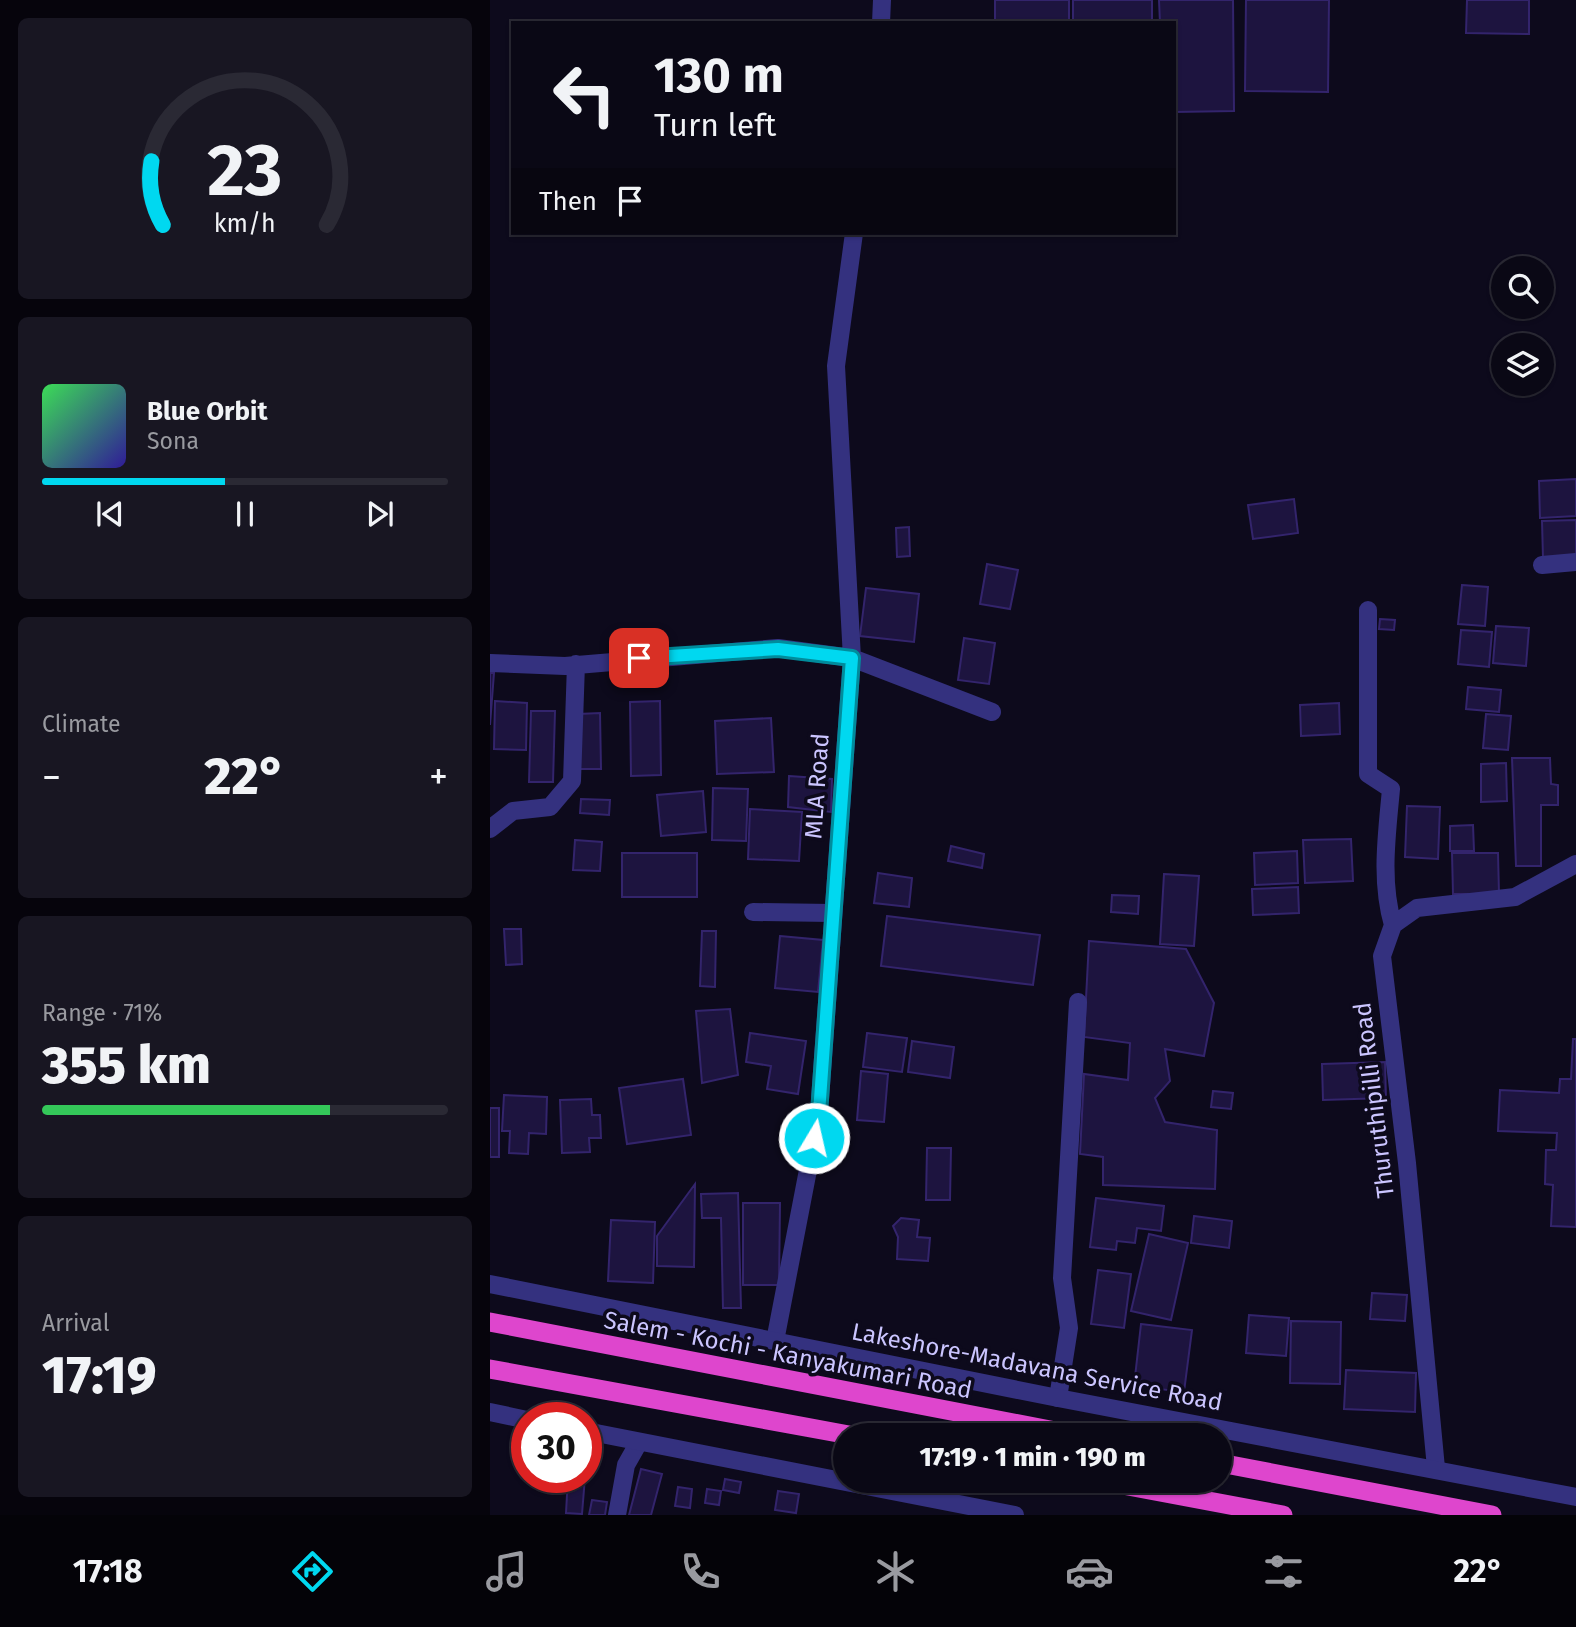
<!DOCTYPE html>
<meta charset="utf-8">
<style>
:root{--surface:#0a0815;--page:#181622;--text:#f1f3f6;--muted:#999aa0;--line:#2a2934;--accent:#00d8f0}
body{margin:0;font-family:"Fira Sans",sans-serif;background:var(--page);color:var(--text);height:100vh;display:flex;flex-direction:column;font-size:26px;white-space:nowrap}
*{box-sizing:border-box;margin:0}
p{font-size:23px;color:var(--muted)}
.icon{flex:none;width:38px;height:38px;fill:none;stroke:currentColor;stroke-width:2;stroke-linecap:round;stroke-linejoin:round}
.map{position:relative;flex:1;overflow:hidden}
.drawer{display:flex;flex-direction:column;gap:18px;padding:18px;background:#06040c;width:490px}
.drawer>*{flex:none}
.top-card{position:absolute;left:21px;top:21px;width:665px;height:214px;border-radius:0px;box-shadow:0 2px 5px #0004,0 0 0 2px var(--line);background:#0a0815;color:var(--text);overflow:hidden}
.fabs{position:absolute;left:1001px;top:256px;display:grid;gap:14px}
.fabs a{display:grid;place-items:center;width:63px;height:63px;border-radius:50%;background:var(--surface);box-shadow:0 2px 5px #0004,0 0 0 2px var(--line);font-size:35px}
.speed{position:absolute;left:21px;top:1402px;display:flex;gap:14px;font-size:35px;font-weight:700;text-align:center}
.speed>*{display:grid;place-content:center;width:91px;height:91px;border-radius:50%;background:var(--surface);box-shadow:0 2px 5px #0004,0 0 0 2px var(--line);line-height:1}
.speed .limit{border:10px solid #d22;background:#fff;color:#111}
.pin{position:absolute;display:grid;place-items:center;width:60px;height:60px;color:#fff;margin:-30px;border-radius:14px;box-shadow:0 4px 10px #0006}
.me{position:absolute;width:77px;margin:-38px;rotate:9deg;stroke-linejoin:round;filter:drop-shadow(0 0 5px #0008)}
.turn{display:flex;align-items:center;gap:24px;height:147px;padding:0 28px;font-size:32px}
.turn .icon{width:91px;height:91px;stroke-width:2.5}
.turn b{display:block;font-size:49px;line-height:60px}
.then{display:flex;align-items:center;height:66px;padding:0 28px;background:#0003;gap:14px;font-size:26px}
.big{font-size:52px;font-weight:800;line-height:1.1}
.drawer .widget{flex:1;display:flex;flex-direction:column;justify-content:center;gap:10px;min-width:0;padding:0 24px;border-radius:10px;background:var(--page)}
.drawer .dial{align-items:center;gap:0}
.dial svg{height:182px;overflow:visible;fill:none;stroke:var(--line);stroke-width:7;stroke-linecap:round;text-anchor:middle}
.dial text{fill:var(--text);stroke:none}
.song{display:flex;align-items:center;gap:21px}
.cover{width:84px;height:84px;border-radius:10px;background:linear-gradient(135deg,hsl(130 70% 55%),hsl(250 70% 35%))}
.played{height:7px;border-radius:4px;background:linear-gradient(90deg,var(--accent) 45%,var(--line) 45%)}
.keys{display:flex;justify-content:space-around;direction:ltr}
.heat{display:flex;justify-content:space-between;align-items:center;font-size:38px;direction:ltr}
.charge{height:10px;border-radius:5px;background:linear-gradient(90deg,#34c759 71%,var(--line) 0)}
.trip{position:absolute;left:343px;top:1423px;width:399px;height:70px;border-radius:35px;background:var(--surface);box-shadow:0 2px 5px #0004,0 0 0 2px var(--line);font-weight:800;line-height:70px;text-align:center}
.tab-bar{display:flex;height:112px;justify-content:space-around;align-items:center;background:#040308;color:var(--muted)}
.tab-bar .icon{width:49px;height:49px}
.tab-bar .active{color:var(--accent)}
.tab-bar b{font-size:32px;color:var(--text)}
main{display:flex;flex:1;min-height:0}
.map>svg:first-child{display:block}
.building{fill:#1d143f;stroke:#33246c;stroke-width:2}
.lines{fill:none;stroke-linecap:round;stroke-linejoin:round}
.minor{stroke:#34317f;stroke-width:18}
.tertiary{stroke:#34317f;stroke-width:18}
.trunk{stroke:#de46cd;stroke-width:19}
.route-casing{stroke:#008c9c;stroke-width:18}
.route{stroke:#00d8f0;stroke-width:12}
.labels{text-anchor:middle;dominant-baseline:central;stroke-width:7;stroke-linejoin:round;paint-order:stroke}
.street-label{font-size:24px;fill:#cbc5ff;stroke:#0d0a1c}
</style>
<main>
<section class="drawer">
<div class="widget dial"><svg viewBox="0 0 100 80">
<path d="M14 69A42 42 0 1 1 86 69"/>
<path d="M14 69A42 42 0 0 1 9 41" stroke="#00d8f0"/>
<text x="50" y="56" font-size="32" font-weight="700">23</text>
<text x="50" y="72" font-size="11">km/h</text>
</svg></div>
<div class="widget">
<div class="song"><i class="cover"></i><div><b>Blue Orbit</b><p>Sona</p></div></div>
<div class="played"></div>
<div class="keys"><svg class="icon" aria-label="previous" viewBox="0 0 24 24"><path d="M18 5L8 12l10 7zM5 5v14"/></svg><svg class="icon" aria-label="pause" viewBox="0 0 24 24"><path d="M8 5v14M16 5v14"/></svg><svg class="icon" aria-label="next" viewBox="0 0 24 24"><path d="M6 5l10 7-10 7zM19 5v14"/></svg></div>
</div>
<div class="widget"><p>Climate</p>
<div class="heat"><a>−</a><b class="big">22°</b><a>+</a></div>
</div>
<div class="widget"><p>Range · 71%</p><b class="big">355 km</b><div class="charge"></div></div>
<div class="widget"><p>Arrival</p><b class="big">17:19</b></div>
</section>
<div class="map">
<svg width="1086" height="1515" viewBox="0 0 1086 1515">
<rect width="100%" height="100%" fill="#0d0a1c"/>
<path class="building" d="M505 0H579V23H505Z
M583 0H662V23H583Z
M669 0H743L744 111 684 112V23H670Z
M756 0H839L838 92 755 91Z
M977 0H1039V34L976 33Z
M1086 479V516L1050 518 1049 481Z
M804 499 808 533 763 539 758 505Z
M1086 520V556L1053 558 1052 521Z
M419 527 420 556 407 557 406 528Z
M497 564 528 570 520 609 490 604Z
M972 585 998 587 995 626 968 624Z
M376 588 429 594 424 642 370 636Z
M890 619 905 620 904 630 889 629Z
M1006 626 1039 628 1036 666 1003 663Z
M971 630 1002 632 999 667 968 664Z
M474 638 505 643 499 684 468 680Z
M0 673H4L0 725Z
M978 687 1011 690 1009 712 976 709Z
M5 701 37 703 36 750 4 749Z
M170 701 171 775 141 776 140 702Z
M849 703 850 734 811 736 810 705Z
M41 711H65L63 782H39Z
M110 713 111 769H89L88 714Z
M996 714 1021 716 1018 750 993 748Z
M281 718 284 772 227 774 225 721Z
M1022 758H1060L1061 784 1068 785V805H1051V866H1026Z
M1016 763 1017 801 991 802V764Z
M299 776 342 779 341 812 298 807Z
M223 788 258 789 256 841 222 840Z
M213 791 216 832 171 836 167 795Z
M91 799 120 800 119 815 90 813Z
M917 806 950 807 948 859 915 857Z
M260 809 312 812 309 861 258 859Z
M983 825 984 851H960V826Z
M861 839 863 881 815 883 813 840Z
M85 840 112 842 110 871 83 870Z
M461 846 494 854 492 868 458 861Z
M807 851 808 883 765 885 764 853Z
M132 853H207V897H132Z
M962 853H1008L1009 894H963Z
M388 873 422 878 419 907 384 903Z
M674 874 709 876 704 946 670 944Z
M808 887 809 913 763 915 762 889Z
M622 895 649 896 648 914 621 912Z
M397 916 550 935 543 985 391 966Z
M14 929H31L32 964 16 965Z
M212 931H226L225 987 210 986Z
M290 936 333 940 328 992 285 988Z
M599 941 696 949 724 1003 714 1056 675 1049 680 1081 665 1098 675 1122 727 1130 725 1189 613 1185V1157L590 1154 594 1074 638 1080 640 1043 594 1037Z
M240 1009 248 1075 212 1083 206 1011Z
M260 1033 316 1041 308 1094 277 1089 281 1066 256 1062Z
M377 1033 417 1038 412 1072 373 1067Z
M1083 1039H1086V1227L1061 1226 1063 1185 1055 1184 1056 1150H1066L1067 1133 1008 1131 1010 1090 1069 1093 1070 1079H1081Z
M422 1041 464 1047 460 1078 418 1072Z
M895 1062 896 1098 833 1100 832 1064Z
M371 1071 398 1074 394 1122 367 1120Z
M193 1079 201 1135 137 1144 129 1088Z
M723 1091 743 1093 741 1109 721 1107Z
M14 1095 57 1097 56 1134 39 1133 38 1154 19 1153 20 1131H12Z
M101 1099 102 1115H110L111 1138H99L100 1152 72 1153 70 1100Z
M0 1108H9V1157H0Z
M437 1148H461L460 1200H436Z
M205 1184 204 1267 167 1266V1236Z
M248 1193 251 1308H233L231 1218H212L211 1194Z
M606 1198 674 1206 671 1231 647 1228 645 1243 627 1241 626 1250 600 1247Z
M253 1203H290L289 1285H253Z
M704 1216 742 1221 739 1248 701 1243Z
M411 1218 429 1220 427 1237 440 1238 438 1261 407 1259 408 1237 403 1226Z
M121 1220 165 1222 163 1283 118 1281Z
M659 1234 698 1243 681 1320 641 1311Z
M608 1270 641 1274 634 1328 601 1324Z
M882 1293 917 1295 915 1321 880 1319Z
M759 1315 799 1318 796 1356 756 1353Z
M801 1321 851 1322 850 1384 800 1383Z
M651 1324 702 1330 694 1392 644 1386Z
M856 1370 926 1373 925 1412 854 1409Z
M151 1469 172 1474 161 1515H139Z
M78 1477H95L92 1514 76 1513Z
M235 1479 251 1482 249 1493 233 1490Z
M188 1487 202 1489 200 1508 185 1506Z
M217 1489 231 1491 229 1505 215 1503Z
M288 1491 309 1494 306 1513 285 1510Z
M102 1500 117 1502 115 1515H99Z"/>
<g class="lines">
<path class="minor" d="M391 23 392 0
M1052 565 1086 562
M878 610V774L901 789C897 834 890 880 903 925
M0 663 75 666 288 648 362 658 502 712
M0 829 23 811 60 807 82 781 86 664
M263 912 342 913
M285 1341 329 1113 362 658 346 366 364 233
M568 1398 579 1328 572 1278 588 1002
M946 1468 917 1163 892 956 903 925 927 908 1025 897 1086 864
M127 1515 136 1465 149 1442"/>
<path class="tertiary" d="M0 1284 568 1398 1086 1497
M0 1412 37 1420
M96 1431 525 1515"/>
<path class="trunk" d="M0 1322 586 1435
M0 1369 359 1435
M730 1463 1002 1515
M606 1480 793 1515"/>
</g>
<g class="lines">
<defs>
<path id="route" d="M149 658 288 649 362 658 329 1113 324 1138"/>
</defs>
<use href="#route" class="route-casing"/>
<use href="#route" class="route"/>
</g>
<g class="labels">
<g class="street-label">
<text transform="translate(327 786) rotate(-86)">MLA Road</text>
<text transform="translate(884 1100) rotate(-97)">Thuruthipilli Road</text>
<text transform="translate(298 1355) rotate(11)">Salem - Kochi - Kanyakumari Road</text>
<text transform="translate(547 1367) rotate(11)">Lakeshore-Madavana Service Road</text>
</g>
</g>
</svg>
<div class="fabs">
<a><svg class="icon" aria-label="search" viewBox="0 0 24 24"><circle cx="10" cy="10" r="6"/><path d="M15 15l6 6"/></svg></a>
<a><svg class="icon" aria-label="layers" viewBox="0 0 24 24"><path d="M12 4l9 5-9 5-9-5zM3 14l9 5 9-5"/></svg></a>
</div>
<div class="speed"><div class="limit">30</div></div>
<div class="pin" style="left:149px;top:658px;background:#d93025"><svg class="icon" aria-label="arrive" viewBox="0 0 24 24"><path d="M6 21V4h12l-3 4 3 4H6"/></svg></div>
<svg class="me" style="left:324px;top:1138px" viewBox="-20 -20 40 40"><circle r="17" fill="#00d8f0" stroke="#fff" stroke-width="3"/><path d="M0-11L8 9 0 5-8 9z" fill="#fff"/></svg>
<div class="trip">17:19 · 1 min · 190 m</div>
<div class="top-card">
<div class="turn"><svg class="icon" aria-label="left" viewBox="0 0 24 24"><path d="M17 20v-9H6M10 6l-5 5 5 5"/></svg><div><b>130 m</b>Turn left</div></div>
<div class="then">Then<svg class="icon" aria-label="arrive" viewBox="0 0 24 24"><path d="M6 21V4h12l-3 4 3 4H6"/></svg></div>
</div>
</div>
</main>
<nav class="tab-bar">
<b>17:18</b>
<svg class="icon active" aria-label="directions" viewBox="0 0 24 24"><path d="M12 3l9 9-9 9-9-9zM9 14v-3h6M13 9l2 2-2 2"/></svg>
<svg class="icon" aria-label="music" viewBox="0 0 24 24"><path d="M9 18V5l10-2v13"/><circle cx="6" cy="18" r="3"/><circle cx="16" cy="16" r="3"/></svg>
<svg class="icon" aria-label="phone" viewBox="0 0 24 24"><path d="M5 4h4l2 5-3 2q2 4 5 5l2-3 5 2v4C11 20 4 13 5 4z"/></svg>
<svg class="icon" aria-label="climate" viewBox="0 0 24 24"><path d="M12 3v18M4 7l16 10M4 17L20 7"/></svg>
<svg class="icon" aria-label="car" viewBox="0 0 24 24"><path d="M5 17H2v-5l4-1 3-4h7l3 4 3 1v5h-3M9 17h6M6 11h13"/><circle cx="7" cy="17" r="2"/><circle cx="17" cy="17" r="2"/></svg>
<svg class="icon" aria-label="filters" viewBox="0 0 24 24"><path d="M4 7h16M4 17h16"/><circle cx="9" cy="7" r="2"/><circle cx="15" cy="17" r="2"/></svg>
<b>22°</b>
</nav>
